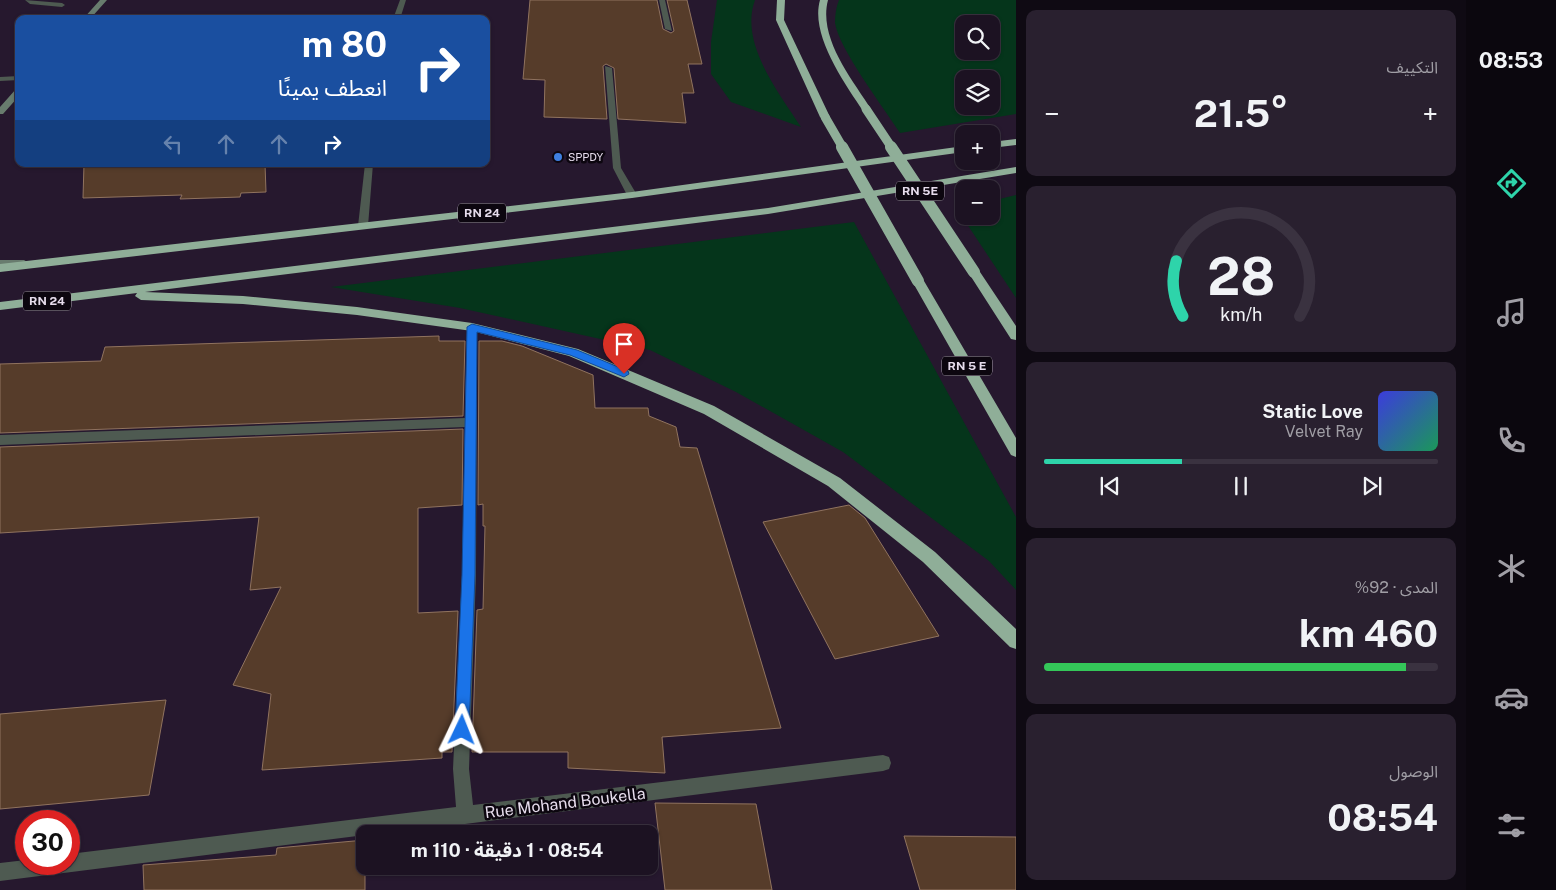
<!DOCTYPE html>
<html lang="ar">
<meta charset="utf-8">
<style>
:root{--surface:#1c1222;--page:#29202f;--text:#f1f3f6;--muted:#a09ea5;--line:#3a3240;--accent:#2ed4aa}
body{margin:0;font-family:"Public Sans","Noto Sans Arabic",sans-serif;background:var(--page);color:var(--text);direction:rtl;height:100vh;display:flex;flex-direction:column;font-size:19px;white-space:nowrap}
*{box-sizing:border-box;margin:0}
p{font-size:16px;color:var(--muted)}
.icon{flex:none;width:28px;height:28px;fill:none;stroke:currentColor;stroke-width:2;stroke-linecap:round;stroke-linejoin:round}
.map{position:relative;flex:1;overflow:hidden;direction:ltr}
.sheet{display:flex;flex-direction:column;gap:10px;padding:10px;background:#0f0a13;width:450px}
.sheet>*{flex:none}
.top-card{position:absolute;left:15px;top:15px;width:475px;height:152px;border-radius:10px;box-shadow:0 1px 4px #0004,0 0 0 1px var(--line);direction:rtl;background:#1a4fa0;color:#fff;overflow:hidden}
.buttons{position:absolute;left:955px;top:15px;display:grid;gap:10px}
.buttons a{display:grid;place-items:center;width:45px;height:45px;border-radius:10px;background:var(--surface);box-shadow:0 1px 4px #0004,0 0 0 1px var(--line);font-size:25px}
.speed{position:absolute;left:15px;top:810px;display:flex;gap:10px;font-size:25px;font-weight:700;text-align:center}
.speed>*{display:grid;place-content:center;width:65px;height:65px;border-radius:50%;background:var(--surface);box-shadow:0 1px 4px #0004,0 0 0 1px var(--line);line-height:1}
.speed .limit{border:8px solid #d22;background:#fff;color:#111}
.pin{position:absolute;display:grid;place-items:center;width:42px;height:42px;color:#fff;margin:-51px -21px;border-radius:50% 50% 50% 0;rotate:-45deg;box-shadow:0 0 5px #0007}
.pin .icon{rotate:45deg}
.me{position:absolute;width:55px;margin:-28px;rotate:2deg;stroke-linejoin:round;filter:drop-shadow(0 0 4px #0008)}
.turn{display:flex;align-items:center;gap:18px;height:105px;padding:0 20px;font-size:22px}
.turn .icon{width:65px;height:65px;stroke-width:2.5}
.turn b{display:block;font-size:35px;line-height:42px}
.lanes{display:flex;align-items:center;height:48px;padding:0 20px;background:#0003;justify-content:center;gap:25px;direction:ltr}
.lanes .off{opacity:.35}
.big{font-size:38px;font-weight:700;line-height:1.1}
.sheet .card{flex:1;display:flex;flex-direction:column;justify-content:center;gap:8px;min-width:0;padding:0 18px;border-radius:10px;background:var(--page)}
.sheet .dial{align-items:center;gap:0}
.dial svg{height:130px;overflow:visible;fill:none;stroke:var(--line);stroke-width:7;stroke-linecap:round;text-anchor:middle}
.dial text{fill:var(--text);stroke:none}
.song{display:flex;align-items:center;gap:15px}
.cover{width:60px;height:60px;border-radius:8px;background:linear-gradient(135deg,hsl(240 70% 55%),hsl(150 70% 35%))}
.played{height:5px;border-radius:2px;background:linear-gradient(90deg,var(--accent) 35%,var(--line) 35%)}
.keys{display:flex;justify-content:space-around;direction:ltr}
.heat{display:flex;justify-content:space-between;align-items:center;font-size:28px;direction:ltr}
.charge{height:8px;border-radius:4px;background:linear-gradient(90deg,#34c759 92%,var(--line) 0)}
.trip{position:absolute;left:356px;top:825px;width:302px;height:50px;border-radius:10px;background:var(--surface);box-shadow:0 1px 4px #0004,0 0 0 1px var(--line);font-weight:700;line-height:50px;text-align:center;direction:rtl}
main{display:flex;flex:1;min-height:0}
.tab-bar{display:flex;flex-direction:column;width:90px;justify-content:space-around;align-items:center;background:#0b070e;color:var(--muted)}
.tab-bar .icon{width:35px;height:35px}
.tab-bar .on{color:var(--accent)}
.tab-bar b{font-size:22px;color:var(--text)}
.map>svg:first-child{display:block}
.green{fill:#05351b;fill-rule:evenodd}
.building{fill:#563c2a;stroke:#90735f}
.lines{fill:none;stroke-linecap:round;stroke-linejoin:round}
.lane{fill:#4e5a51;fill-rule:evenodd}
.street{fill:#4e5a51;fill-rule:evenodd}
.secondary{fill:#687c6e;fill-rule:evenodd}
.highway{fill:#8fae98;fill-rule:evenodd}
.highway-bridge-far1{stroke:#8fae98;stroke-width:9}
.highway-bridge{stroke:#8fae98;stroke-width:12}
.route{fill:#1a73e8;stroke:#114b97}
.shop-dot{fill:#3f7fe0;stroke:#0c060f;stroke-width:2}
.labels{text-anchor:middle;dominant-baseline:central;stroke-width:5;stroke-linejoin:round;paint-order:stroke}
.far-poi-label{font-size:11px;fill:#e6dcec;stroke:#0c060f;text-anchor:start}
.shield{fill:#0c060f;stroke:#a59caa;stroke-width:1}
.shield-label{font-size:12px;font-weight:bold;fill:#e6dcec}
.near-street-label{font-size:16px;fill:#e6dcec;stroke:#0c060f}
</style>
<main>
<nav class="tab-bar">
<b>08:53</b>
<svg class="icon on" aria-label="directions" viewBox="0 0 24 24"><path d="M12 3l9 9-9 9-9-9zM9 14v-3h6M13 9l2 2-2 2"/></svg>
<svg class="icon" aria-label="music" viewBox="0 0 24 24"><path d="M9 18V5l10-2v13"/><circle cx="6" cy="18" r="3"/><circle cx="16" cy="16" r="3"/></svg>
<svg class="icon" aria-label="phone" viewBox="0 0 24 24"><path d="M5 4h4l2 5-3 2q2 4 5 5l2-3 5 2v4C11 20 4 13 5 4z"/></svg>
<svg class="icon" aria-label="climate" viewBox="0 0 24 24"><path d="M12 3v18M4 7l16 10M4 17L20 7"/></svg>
<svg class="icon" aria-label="car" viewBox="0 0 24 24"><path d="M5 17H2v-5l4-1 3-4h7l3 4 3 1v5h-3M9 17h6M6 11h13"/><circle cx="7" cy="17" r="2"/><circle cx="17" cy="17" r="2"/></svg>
<svg class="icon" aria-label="filters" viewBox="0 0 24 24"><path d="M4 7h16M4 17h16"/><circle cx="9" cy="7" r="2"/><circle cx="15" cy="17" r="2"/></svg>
</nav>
<section class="sheet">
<div class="card"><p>التكييف</p>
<div class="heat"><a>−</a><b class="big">21.5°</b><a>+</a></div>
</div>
<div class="card dial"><svg viewBox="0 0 100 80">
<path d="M14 69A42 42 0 1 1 86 69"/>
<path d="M14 69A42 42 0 0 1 10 35" stroke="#2ed4aa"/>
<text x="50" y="56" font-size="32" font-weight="700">28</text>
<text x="50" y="72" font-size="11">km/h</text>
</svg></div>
<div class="card">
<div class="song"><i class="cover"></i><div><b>Static Love</b><p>Velvet Ray</p></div></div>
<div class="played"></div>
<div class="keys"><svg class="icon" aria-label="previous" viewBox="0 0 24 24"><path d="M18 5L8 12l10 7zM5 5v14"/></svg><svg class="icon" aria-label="pause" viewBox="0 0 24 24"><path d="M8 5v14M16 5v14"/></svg><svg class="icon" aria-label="next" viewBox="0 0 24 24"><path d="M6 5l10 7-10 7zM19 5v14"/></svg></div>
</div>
<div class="card"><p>المدى · 92%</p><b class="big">460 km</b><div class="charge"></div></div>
<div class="card"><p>الوصول</p><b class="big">08:54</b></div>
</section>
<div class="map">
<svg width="1016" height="890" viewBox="0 0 1016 890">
<rect width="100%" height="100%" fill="#26182e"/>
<path class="green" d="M717 0H755C739 43 779 93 801 127L731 102 711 74V42Z
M839 0H1016V114L900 133C884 108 839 49 835 23 835 15 836 7 839 0ZM964 24H991V51H964ZM964 79H991V106H964Z
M1016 195V298L957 209 964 207V216H991V201Z
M854 222 1016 517V590L989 561 843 452 736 392 650 350 460 308 331 287Z"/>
<path class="building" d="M530 0H657L663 29 671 33 674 31 667 0H687L702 64H688L694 93H682L686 123 618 119 614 68 606 64 603 66 607 119 544 117 545 80 523 79Z
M84 164H265L266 192 241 193 240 197 180 199 182 195 83 198Z
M439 336V341H465L463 416 0 433V364L101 361 105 347Z
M479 341H502L522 346 593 375 595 408H648L649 416 676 427 680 447 697 448 781 728 662 737 665 773 568 768V752H472L477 610 483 609 485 526H483V504L478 505Z
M463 429 462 505 418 508V613L458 611 452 752H442V758L262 770 271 694 233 685 281 587 250 590 259 517 0 533V447Z
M849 505 865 518 939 636 835 659 763 522Z
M166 700 149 795 0 809V714Z
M655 803 756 804 772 890H665Z
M904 836 1016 837V890H920Z
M365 840V890H144L143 865 276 855 277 848Z"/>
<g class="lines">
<path class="lane" d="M605 66 612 68 621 168 637 195 632 198 627 195 613 168Z"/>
<path class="street" d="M25 0 62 3 65 5 62 7 30 4Z
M400 0H406L400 19H393Z
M659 0H665L672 31 665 29Z
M19 76V80L0 81V77Z
M365 164H373L368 226 363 229 358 226Z
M472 323 477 327 476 575 469 769 473 805 883 755 889 757 891 763 889 769 883 771 465 824 365 834V835L0 881V863L26 860V864H69V854L456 807 453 769 462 575 465 427 0 445V435L465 418 467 327Z"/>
<path class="secondary" d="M100 0H107L90 19H83Z
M16 89H19V96L3 114H0V107Z
M0 260H24L29 263 24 266H0Z"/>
<path class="highway" d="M777 0H785L784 20 830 117 829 119 825 120 820 117 776 20Z
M820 0H828C818 38 852 79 871 109L869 111H863C844 82 810 35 820 0Z
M1016 139V145L991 148V142Z
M964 146V152L632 198 0 272V264L632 192Z
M1016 167V173L768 214 145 292 243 296 357 307 472 323 578 349 714 406 840 478 935 552 1016 629V649L1010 647 923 562 828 486 704 414 569 356 472 331 357 315 243 304 141 300 135 296 137 293 0 310V302L768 208Z
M974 268 978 269 1016 326V340L1011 339 968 272Z
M918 277 924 281 1016 438V457L1011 455 912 281Z"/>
<path class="highway-bridge-far1" d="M866 109 892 148
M825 117 843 148"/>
<path class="highway-bridge" d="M842 147 918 281
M891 147 974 272"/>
</g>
<path class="route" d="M472 324 577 350 628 371 629 374 624 377 570 355 477 332 475 575 469 730 467 735 462 738 457 735 455 730 462 575 467 327Z"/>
<circle class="shop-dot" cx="558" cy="157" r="5"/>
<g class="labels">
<g class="far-poi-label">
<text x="568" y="157">SPPDY</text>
</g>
<g class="shield">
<rect x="896" y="181.5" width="48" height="19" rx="4"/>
<rect x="458" y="203.5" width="48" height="19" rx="4"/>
<rect x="23" y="291.5" width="48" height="19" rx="4"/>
<rect x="942" y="356.5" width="50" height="19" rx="4"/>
</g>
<g class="shield-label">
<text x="920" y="191">RN 5E</text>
<text x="482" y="213">RN 24</text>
<text x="47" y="301">RN 24</text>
<text x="967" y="366">RN 5 E</text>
</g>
<g class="near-street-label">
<text transform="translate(565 803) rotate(-7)">Rue Mohand Boukella</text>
</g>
</g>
</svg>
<div class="buttons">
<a><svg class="icon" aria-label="search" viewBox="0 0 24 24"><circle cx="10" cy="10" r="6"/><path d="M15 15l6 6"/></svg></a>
<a><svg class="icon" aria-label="layers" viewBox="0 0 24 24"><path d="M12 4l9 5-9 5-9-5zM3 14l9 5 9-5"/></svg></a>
<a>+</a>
<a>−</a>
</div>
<div class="speed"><div class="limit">30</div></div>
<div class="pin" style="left:624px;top:374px;background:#d93025"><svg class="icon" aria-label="arrive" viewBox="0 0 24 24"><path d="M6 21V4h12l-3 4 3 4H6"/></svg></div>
<svg class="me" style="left:462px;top:730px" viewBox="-20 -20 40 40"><path d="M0-17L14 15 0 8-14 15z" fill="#1a73e8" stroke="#fff" stroke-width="4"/></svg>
<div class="trip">08:54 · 1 دقيقة · 110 m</div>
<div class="top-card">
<div class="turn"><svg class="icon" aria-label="right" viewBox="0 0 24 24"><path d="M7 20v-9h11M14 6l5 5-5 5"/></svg><div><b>80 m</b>انعطف يمينًا</div></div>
<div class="lanes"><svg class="icon off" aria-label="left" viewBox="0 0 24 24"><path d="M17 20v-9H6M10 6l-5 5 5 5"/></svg><svg class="icon off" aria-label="ahead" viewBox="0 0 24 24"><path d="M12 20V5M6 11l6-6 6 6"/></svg><svg class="icon off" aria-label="ahead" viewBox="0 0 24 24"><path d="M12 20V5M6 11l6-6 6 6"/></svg><svg class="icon" aria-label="right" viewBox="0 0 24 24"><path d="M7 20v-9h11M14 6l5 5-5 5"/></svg></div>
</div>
</div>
</main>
